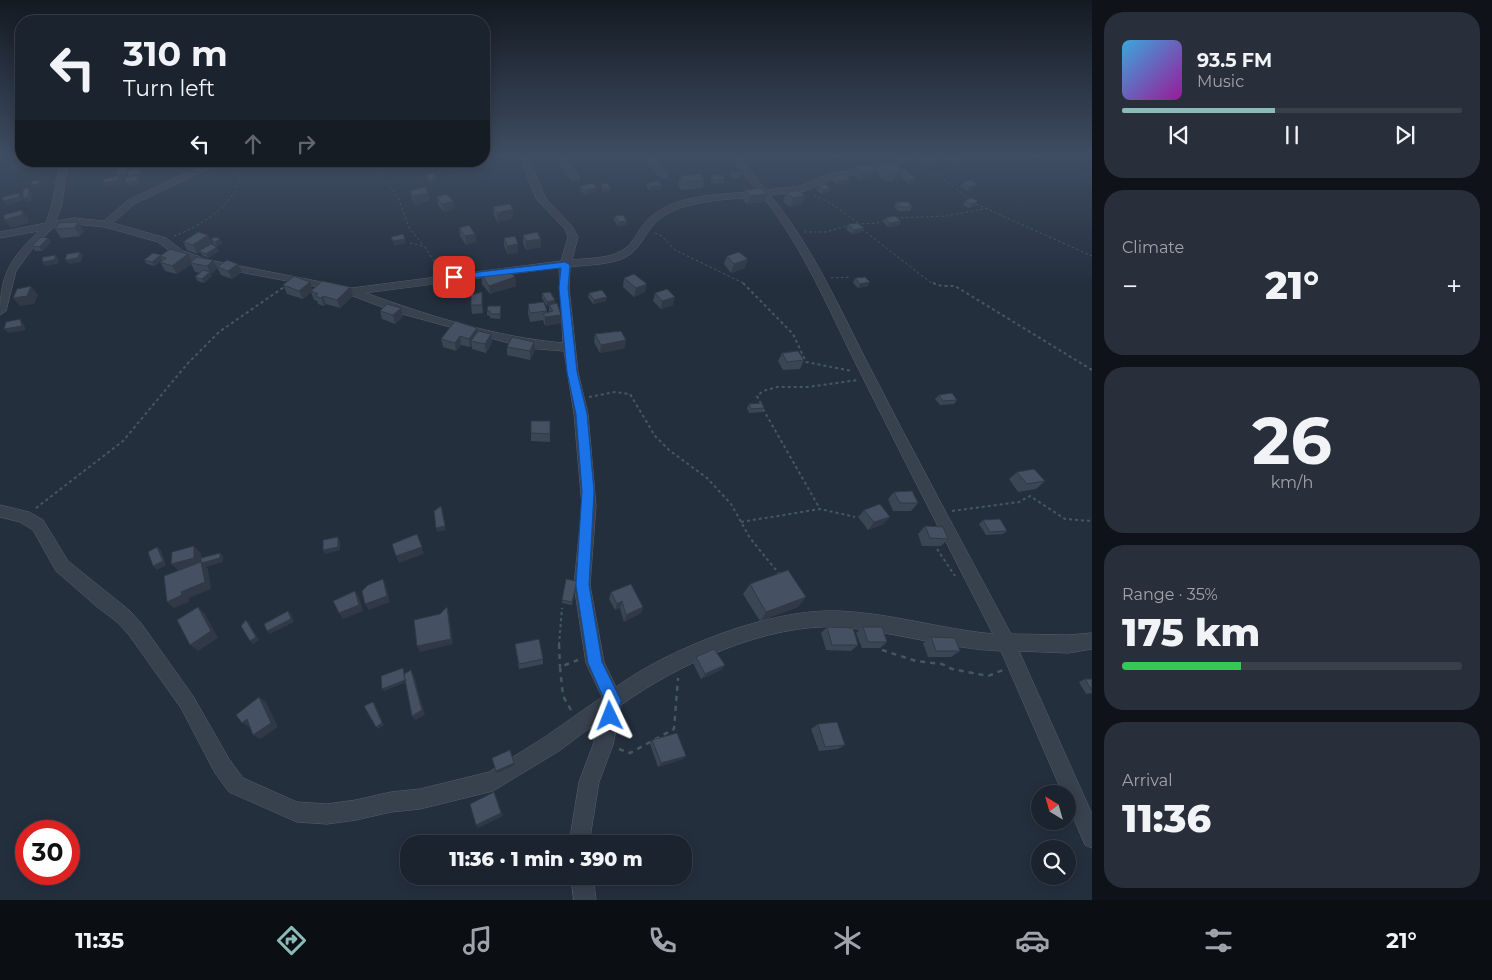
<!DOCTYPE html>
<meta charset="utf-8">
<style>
:root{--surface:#1b232e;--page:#282f3a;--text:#f1f3f6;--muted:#a0a4aa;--line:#39404a;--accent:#8bbbb9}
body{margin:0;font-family:Montserrat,sans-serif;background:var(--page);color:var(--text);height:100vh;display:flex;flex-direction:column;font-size:19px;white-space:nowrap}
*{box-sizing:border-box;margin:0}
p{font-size:16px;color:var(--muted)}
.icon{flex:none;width:28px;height:28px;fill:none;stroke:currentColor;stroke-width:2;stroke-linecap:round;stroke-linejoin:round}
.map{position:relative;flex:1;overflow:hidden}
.drawer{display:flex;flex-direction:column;gap:12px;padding:12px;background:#0f1319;width:400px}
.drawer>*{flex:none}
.top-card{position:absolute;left:15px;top:15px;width:475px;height:152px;border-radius:20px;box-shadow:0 2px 12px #0003,0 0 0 1px var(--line);background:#1b232e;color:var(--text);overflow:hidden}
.needle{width:32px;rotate:323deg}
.tools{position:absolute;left:1031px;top:785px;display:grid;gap:10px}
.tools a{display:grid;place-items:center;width:45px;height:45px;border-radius:50%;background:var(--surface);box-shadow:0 2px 12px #0003,0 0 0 1px var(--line);font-size:25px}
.speed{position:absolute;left:15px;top:820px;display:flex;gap:10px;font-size:25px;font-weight:700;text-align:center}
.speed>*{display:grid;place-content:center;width:65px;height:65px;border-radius:50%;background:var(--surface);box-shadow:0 2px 12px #0003,0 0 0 1px var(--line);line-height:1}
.speed .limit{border:8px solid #d22;background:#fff;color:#111}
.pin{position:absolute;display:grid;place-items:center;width:42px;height:42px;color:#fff;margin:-21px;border-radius:10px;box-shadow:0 2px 8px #0006}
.me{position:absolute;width:55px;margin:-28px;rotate:358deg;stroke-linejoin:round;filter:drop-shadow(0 0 4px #0008)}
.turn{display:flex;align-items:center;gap:18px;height:105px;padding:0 25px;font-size:22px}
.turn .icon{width:65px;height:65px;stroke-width:2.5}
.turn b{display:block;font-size:35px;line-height:42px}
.lanes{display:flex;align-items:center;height:48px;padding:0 25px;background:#0003;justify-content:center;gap:25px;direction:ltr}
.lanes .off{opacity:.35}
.big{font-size:38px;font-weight:800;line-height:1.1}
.drawer .tile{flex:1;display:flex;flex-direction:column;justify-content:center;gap:8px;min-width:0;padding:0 18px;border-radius:20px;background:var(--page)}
.drawer .dial{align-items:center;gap:0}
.dial b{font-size:65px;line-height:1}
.song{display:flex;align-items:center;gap:15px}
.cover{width:60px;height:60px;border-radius:8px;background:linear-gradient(135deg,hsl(200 70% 55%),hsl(300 70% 35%))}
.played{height:5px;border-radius:2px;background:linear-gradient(90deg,var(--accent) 45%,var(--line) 45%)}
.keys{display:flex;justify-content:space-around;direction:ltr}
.heat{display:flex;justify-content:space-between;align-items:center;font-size:28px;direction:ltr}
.charge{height:8px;border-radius:4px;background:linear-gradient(90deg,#34c759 35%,var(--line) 0)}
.trip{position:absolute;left:400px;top:835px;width:292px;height:50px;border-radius:20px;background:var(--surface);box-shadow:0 2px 12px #0003,0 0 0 1px var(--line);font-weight:800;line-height:50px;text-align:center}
.tab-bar{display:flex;height:80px;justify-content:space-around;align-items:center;background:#0b0e12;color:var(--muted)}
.tab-bar .icon{width:35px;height:35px}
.tab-bar .active{color:var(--accent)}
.tab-bar b{font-size:22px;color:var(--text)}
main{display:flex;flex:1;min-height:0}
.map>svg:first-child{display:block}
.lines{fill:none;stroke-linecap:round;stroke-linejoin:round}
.minor-casing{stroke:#565f6c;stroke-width:1}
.path-far2{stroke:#44595c;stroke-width:1;stroke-dasharray:2.5 2.5;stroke-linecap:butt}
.path-far1{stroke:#44595c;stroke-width:2;stroke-dasharray:3 3;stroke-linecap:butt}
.path{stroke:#44595c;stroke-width:2.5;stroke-dasharray:5 5;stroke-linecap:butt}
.minor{fill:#38414e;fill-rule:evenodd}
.wall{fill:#3b4654}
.shaded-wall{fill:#303945}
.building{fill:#455162;stroke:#303945}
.route{fill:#1a73e8;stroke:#114b97}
</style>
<main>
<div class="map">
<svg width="1092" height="900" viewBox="0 0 1092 900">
<rect width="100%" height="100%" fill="#242f3e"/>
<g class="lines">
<defs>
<path id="minor" d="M520 157H528L546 199 572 226 578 237 572 260C589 258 614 259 627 247 638 237 640 223 657 212 685 193 725 195 757 191L730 157H739L766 190 800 186 830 174 893 162 902 157H914L898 166 835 178 805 191 770 195C812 246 838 305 867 362 914 454 963 544 1011 634L1068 635 1092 633V649L1068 653 1019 651 1092 814V848L1085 845 1068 805V794H1063L1001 651C947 649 893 631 839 627 768 623 678 664 621 705L613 745 599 782 589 844H569L579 782 593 745 599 721 559 751 493 791 420 809 391 812 356 820 327 824 297 822 229 792 215 773 181 708 129 635 117 622 96 606 56 571 33 530 20 522 0 517V505L29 512 43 520 68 561 129 610 141 623 193 696 229 759 243 778 297 802 327 804 356 800 391 792 420 789 489 772 545 737 602 697 586 663 574 585 582 506 574 414 564 351 527 348 395 312 340 291 203 265 175 255 158 242 105 227 74 224 53 228 32 249 16 271 6 311 0 315C0 274 10 259 39 231L0 238V232L46 223 52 204 60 161H68L62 204 56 221 74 218 104 221 128 200 213 161H225L134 204 113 223 166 238 183 251 209 260 352 288 561 261 568 237 565 229 537 200ZM762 196C803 247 827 306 856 364 901 454 947 544 993 634 941 629 890 613 839 611 771 608 670 648 616 687L604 662 590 585 596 506 588 414 578 372 569 288 570 267C589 264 621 266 635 250 646 238 650 224 665 215 692 199 730 200 762 196ZM559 268 563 343C496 337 429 316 366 293Z
M555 157H564L580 178 579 180H573Z
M643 157H652L667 173V177H661Z
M571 876H593L596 900H574Z"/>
</defs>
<use href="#minor" class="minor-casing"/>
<path class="path-far2" d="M837 157 853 164
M1037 157 1092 176
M750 159 772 161 797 179
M374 161 378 172 398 197 409 228 424 246
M912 166 939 176 970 200
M814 195 832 204 858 223
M976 204 1092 256
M896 218 947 216 988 208
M857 224 878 223 886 219
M862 229 930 282 936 284
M804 232H826L850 225
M655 233 662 236 675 250 745 284
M174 236C203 225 247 199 239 163L241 161
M410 243 424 246 440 270
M831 278 851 277"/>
<path class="path-far1" d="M743 283 793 334 806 362 852 371
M933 283 942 286H955L1092 370
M589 397 615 392 630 394 655 436 669 450 707 478 731 504 750 538 780 575
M761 404 757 396 763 391 777 387H808L858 380
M763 409 820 509
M36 508 123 441 188 363 219 332 284 287
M952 511 1019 502 1030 496 1065 519 1092 521
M741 522 820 509 855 517
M937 549 955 576
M559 645 562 608"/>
<path class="path" d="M559 644 560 667
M882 650 916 661 942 664 952 669 988 676 1003 670
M571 710 563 696 560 667 578 660
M619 749 630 753 674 729 678 678"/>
<use href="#minor" class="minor"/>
</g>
<path class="wall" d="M919 158H941L937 166 930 168 917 161Z
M946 158H968L965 162 954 165 945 159Z
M856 166 875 169 871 177 860 180 852 174Z
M881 166 900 168 916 179 914 183 908 184 900 176 899 179 892 182 884 180 878 175Z
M731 172 741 174 740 178 732 179 730 176Z
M426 175 437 178V182L430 184 427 179Z
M711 175 725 179 724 183 713 184 711 180Z
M680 176 704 180 703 188 681 190 678 185Z
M833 177 849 183 838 185 832 181Z
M647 183 662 185 661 189 650 191 646 187Z
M963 183 975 188 968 191 960 187Z
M601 184 610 192 604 193 601 188Z
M580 186 597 187 596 191 585 195 580 190Z
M818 187 829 192 822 194 817 191Z
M744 190 767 194 764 202 747 204 742 199Z
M410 191 430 201 415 204 412 199Z
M786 193 802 204 790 207 783 201Z
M437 197 453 201 454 209 444 212 438 205Z
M965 201 975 206 969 208 963 205Z
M897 202 912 207 910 211H898L894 206Z
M493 207 513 218 497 222 494 215Z
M615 216 627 221 626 225 618 226 614 220Z
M885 218 899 226 888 227 883 222Z
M59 223 84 231 80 236 61 238 55 229Z
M848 224 862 232 852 234 846 229Z
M459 228 475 234 476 242 466 245 460 236Z
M523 235 541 239V247L526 250 523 243Z
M504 238 518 244V253L508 254 504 246Z
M211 239H220L222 243 217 246 213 244Z
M51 242 42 251H35L32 246Z
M183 242 212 243 211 244 219 251 208 258 202 255 200 252 197 254 187 250Z
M153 253 192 262 217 268 211 274 212 276 204 283 198 281 195 277 200 273 195 272 191 264 177 274 165 271 160 262 162 261V260L155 266 147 264 144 260Z
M727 256 745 268 731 273 724 264Z
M238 264 242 272 232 279 221 275 217 267Z
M482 275 515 277 516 286 490 294 482 284Z
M624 278 645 292 634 297 623 287Z
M855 278 868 286 858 288 853 283Z
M310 282 313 290 353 296 340 308 326 304 324 306 318 304 317 301 314 300 311 292 303 299 287 294 283 285Z
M542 293 555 304 561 315V323L545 326 543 320 530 322 528 313V304L547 311V313L549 312V306H547L542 298Z
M589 293 606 301 593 304 588 297Z
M655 293 673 305 661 309 653 301Z
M482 301 483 313 472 314 471 305Z
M401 308 403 317 395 324 382 319 380 311Z
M487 311H501L500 319 490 318V316L487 315Z
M477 328 478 331 491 334 492 343 486 353 472 349V346L470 347 461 345 456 351 443 347 441 339Z
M595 334 625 348 600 353 594 342Z
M534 342 535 350 530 360 507 355V347Z
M782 353 804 360 800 369 783 370 778 361Z
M939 395 957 400 954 404 940 405 935 399Z
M749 404 764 408 763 412 749 413 747 408Z
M550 421V442L531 441V433Z
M1017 472 1045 481 1036 489 1018 492 1009 479Z
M894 492 918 503 911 511H893L888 499Z
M864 510 884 524 868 530 858 517Z
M983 520 1007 531 1003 534 986 535 979 524Z
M925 526 948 539 941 546H922L918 534Z
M577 581 572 605 562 603V600Z
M750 584 806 597 798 607 760 621 743 594Z
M611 592 643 607 641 613 624 622 620 608 615 610 609 599Z
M827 627 858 645 851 651 826 650 821 633Z
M863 627 887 642 880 648H862L856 633Z
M931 637 960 651 951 657H928L923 643Z
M515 644 543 659V664L519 669Z
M696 657 725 665 721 670 701 679 693 663Z
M1085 679H1092V693L1086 694 1079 682Z
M818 724 845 745 838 749 819 751 811 729Z
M652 740 686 756 683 759 658 767 650 744Z"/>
<path class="shaded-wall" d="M941 158 937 166 930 168 934 160Z
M958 158H968L965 162 954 165Z
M21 160V161H24L25 164 19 165 16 161Z
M26 161 30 168 13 173 10 169Z
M44 161 47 167 36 169 33 165Z
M79 161H80L82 164 81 169 73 170 71 166Z
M492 162 493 166 483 167V163Z
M418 163H423V167H419Z
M462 166V171L450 172 449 168Z
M128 167 130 171 141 168 143 172 142 177 139 178 140 181V185L127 187 125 183 129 180 127 177 120 178 121 180 122 184 106 187 104 183 118 178 116 174Z
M875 169 871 177 860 180 863 172Z
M903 170 899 179 892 182 896 173Z
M437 178V182L430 184 429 180Z
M851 178 849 183 838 185 839 181Z
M916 179 914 183 908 184 910 180Z
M39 180 42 184 41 188 34 189 31 185Z
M978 184 975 188 968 191 970 187Z
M662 185 661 189 650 191V187Z
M597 187 596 191 585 195V191Z
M29 188 32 192 31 201 26 202 23 198Z
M611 188 610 192 604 193 605 189Z
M831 188 829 192 822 194 824 190Z
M19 193 22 197V201L6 205 3 201Z
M428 193 430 201 415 204 413 196Z
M767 194 764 202 747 204 750 196Z
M805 195 802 204 790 207 793 198Z
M453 201 454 209 444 212 442 204Z
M978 201 975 206 969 208 972 204Z
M513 209V218L497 222V213Z
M22 210 28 219 29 223 11 228 4 220Z
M627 221 626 225 618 226 619 222Z
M901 221 899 226 888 227 890 223Z
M78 222 84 231 80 236 75 228Z
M864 228 862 232 852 234 854 230Z
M475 234 476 242 466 245 465 236Z
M208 235 212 243 201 252 199 251 200 252 197 254 193 245Z
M48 238 51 242 42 251 39 247Z
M220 239 222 243 217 246 215 242Z
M405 239 406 243 394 246 393 241Z
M541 239V247L526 250V241Z
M518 244V253L508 254 507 246Z
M217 247 219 251 208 258 206 254Z
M80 252 83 256 81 262 69 264 65 260Z
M188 254 193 263 177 274 172 266Z
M56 255 59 260 58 264 45 266 42 262Z
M160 256 162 260 155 266 152 262Z
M748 259 745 268 731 273 734 264Z
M213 260 217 268 211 274 212 276 204 283 202 279 210 272 207 266Z
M238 264 242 272 232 279 228 271Z
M515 277 516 286 490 294 489 286Z
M310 282 313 290 303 299 299 291Z
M870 282 868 286 858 288 860 284Z
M647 284 645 292 634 297 636 288Z
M31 286 38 295 34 304 20 306 13 298Z
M350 287 353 296 340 308 337 300Z
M323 296 326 304 324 306 321 298Z
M607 297 606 301 593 304 594 300Z
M675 297 673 305 661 309 662 301Z
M555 300V305L547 306V302Z
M401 308 403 317 395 324 393 315Z
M561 315V323L545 326V317Z
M20 319 23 323 26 330 8 333 4 329Z
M477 328 478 336 471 341 472 346 470 347 469 339Z
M491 334 492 343 486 353 485 344Z
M460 336 461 345 456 351 455 343Z
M626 340 625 348 600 353 601 345Z
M534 342 535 350 530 360V351Z
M442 510 446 530 437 532 436 528Z
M890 517 884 524 868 530 874 522Z
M338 537 340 541V550L325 554 323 550Z
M194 546 201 553V565L179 571 171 564Z
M157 547 161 550 166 565 157 570 153 566Z
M422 547 424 554 399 563 396 556Z
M220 553 223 556V562L206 567 208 569 211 589 189 598V602L174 608 167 602 181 592 201 562Z
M383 579 386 586 390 602 369 610 365 604Z
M355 591 359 597 363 611 343 619 339 613Z
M806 597 798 607 760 621 766 612Z
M622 601 620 608 615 610 617 604Z
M198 607 205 614 218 638 198 651 190 645Z
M447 607 449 614 453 644 420 652 417 646Z
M643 607 641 613 624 622 626 615Z
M288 611 291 614 294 622 270 634 267 631Z
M246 620 249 623 259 640 253 644 250 641Z
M725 665 721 670 701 679 705 674Z
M403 668 404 671 406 682 384 691 382 689Z
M411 670 414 676 425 715 415 720 412 716Z
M259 697 266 702 278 727 260 739 253 735Z
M373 702 375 704 384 725 378 729 376 727Z
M247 719 254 724 249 727 242 723Z
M686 756 683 759 658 767 661 763Z
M514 763 515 765 497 773 496 771Z
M494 792 503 816 478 828 476 825Z"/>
<path class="building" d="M16 158H21V160L16 161Z
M484 158H492V162L483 163 482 161H484Z
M929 158H941L934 160Z
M26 161 27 164 10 169 9 166Z
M37 161H44V163L33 165 32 162Z
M72 161H79L78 165 71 166Z
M417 161H422L423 163H418Z
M461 162 462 166 449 168 448 164Z
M867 164 875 169 863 172 856 166Z
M895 164 903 170 896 173 888 172 881 166Z
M128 167 126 173 116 174 118 168Z
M902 167 916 179 910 180 902 172 903 170 900 168Z
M141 168 140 173 127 176 128 170Z
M731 172H740L741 174 733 175Z
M433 173 437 178 429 180 426 175Z
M701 174 704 180 683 182 680 176Z
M845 174 851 178 839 181 833 177Z
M711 175H722L725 179 714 180Z
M119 176V180L104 183V179Z
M138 176 137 181 125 183V178Z
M39 180 38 184 31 185 32 181Z
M970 180 978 184 970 187 963 183Z
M658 181 662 185 650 187 647 183Z
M592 183 597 187 585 191 580 186Z
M607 183 611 188 605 189 601 184Z
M825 184 831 188 824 190 818 187Z
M425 187 428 193 413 196 410 191Z
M29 188 28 197 23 198V189Z
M761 188 767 194 750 196 744 190Z
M797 190 805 195 793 198 786 193Z
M19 193V197L3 201V197Z
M446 194 453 201 442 204 437 197Z
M971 198 978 201 972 204 965 201Z
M897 202H908L912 207H900Z
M510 204 513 209 497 213 493 207Z
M22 210V215L4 220V215Z
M623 215 627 221 619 222 615 216Z
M895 216 901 221 890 223 885 218Z
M78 222 75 228 55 229 59 223Z
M858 223 864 228 854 230 848 224Z
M469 225 475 234 465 236 459 228Z
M198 232 208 235 193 245 183 242Z
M537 232 541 239 526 241 523 235Z
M403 234 405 239 393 241 391 237Z
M515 236 518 244 507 246 504 238Z
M41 237 48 238 39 247 32 246Z
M216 237 220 239 215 242 211 239Z
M211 244 217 247 206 254 199 251Z
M170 249 188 254 172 266 160 262 166 258 160 256Z
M80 252 78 258 65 260 67 254Z
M739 252 748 259 734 264 727 256Z
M153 253 161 255 152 262 144 260Z
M56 255 54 260 42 262 43 257Z
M197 257 213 260 207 266 190 263Z
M227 260 238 264 228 271 217 267Z
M507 267 515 277 489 286 482 275Z
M203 270 210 272 202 279 195 277Z
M634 274 647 284 636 288 624 278Z
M294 276 310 282 299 291 283 285Z
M865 277 870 282 860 284 855 278Z
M322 281 350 287 337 300 323 296 321 298 315 296 318 294 311 291Z
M31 286 27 296 13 298 17 289Z
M667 289 675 297 662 301 655 293Z
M602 290 607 297 594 300 589 293Z
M482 292V305H471V295Z
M550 292 555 300 547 302 542 293Z
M544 302 547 311 530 313 528 304Z
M557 303 561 315 545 317 543 314 553 311 549 305Z
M387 304 401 308 393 315 380 311Z
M488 306H501L500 314H490V311H487Z
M20 319 22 326 4 329 6 322Z
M455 321 477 328 469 339 460 336 455 343 441 339Z
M478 331 491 334 485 344 471 341Z
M621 331 626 340 601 345 595 334Z
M512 337 534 342 530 351 507 347Z
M798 351 804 360 787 362 782 353Z
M952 393 957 400 943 401 939 395Z
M762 403 764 408 751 409 749 404Z
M531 421H550V434L531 433Z
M1034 469 1045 481 1027 484 1017 472Z
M912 491 918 503H900L894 492Z
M880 504 890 517 874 522 864 510Z
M441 506 445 526 436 528 434 511Z
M1000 519 1007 531 990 532 983 520Z
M925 526 943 527 948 539 930 538Z
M417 534 422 547 396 556 392 544Z
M338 537V547L323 550V540Z
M194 546V558L171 564 172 552Z
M157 547 163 561 153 566 148 552Z
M220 553V558L202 563 201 562V558Z
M201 562 205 582 181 592 182 595 167 602 164 576Z
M788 570 806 597 766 612 750 584Z
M383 579 387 596 365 604 362 591 368 585Z
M566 579 577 581 572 602 562 600Z
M631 584 643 607 626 615 622 601 617 604 611 592Z
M355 591 359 605 339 613 333 601Z
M198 607 211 631 190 645 177 620Z
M447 607 451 639 417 646 414 620 440 614Z
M288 611 291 619 267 631 264 624Z
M246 620 256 637 250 641 241 626Z
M827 627 853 628 858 645H832Z
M863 627H882L887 642H868Z
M931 637 955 638 960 651H936Z
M539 639 543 659 519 664 515 644Z
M714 649 725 665 705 674 696 657Z
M403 668 405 680 382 689 381 676Z
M411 670 422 710 412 716 404 674Z
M1085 679H1092V691Z
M259 697 271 723 253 735 247 719 242 723 236 715Z
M373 702 382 723 376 727 364 706Z
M837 722 845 745 825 747 818 724Z
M677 733 686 756 661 763 652 740Z
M510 750 514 763 496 771 492 758Z
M494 792 501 813 476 825 470 804Z"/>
<linearGradient id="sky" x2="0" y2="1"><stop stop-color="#141a22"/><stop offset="0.55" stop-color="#3f4d63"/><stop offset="1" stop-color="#3f4d63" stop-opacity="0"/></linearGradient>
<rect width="1092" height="284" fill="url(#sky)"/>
<path class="route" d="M565 262 570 265 568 288 577 372 587 414 594 491 589 585 602 662 621 701 615 721 610 723 604 721 602 716 605 701 588 663 576 585 582 491 576 414 567 372 559 288 561 268 454 280 449 277 454 275Z"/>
</svg>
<div class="tools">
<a><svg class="needle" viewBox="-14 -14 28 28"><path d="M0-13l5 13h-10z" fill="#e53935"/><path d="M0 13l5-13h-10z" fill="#a0a4aa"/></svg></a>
<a><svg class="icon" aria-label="search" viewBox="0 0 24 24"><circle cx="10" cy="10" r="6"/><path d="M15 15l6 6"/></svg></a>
</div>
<div class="speed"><div class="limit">30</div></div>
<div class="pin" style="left:454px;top:277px;background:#d93025"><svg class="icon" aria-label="arrive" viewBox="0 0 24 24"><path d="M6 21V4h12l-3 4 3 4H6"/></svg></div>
<svg class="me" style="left:610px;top:716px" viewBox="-20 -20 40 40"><path d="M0-17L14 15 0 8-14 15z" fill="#1a73e8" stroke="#fff" stroke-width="4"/></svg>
<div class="trip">11:36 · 1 min · 390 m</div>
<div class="top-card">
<div class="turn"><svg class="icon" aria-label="left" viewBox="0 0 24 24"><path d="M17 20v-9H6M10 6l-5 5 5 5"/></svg><div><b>310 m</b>Turn left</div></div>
<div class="lanes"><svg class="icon" aria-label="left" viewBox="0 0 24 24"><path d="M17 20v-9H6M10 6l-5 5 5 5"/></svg><svg class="icon off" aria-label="ahead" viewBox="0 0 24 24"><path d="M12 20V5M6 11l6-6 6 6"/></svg><svg class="icon off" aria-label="right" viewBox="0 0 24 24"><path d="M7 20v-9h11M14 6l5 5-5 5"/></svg></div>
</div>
</div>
<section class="drawer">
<div class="tile">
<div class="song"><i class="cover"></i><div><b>93.5 FM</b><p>Music</p></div></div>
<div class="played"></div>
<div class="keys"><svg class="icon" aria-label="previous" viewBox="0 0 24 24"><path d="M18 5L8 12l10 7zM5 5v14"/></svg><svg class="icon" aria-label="pause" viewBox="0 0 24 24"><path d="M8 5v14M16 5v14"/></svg><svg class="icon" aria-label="next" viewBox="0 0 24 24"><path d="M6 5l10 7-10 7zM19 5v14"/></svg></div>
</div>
<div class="tile"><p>Climate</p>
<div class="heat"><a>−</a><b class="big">21°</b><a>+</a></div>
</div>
<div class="tile dial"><b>26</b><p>km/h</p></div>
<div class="tile"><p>Range · 35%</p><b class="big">175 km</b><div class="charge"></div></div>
<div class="tile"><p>Arrival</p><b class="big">11:36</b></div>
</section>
</main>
<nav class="tab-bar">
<b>11:35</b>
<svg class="icon active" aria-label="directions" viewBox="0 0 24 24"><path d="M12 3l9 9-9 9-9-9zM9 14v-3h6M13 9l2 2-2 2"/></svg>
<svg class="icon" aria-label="music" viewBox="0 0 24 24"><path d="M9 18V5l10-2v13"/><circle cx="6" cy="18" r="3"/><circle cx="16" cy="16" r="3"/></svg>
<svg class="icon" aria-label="phone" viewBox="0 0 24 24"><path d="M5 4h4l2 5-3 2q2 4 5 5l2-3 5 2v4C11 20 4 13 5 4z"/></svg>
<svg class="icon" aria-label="climate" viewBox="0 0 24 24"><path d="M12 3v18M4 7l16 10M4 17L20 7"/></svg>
<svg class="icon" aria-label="car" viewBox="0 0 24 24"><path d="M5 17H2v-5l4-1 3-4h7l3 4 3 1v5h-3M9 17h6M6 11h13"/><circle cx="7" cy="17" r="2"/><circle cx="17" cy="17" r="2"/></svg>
<svg class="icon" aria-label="filters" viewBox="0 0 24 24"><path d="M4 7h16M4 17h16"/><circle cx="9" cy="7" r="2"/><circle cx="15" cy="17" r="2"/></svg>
<b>21°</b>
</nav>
